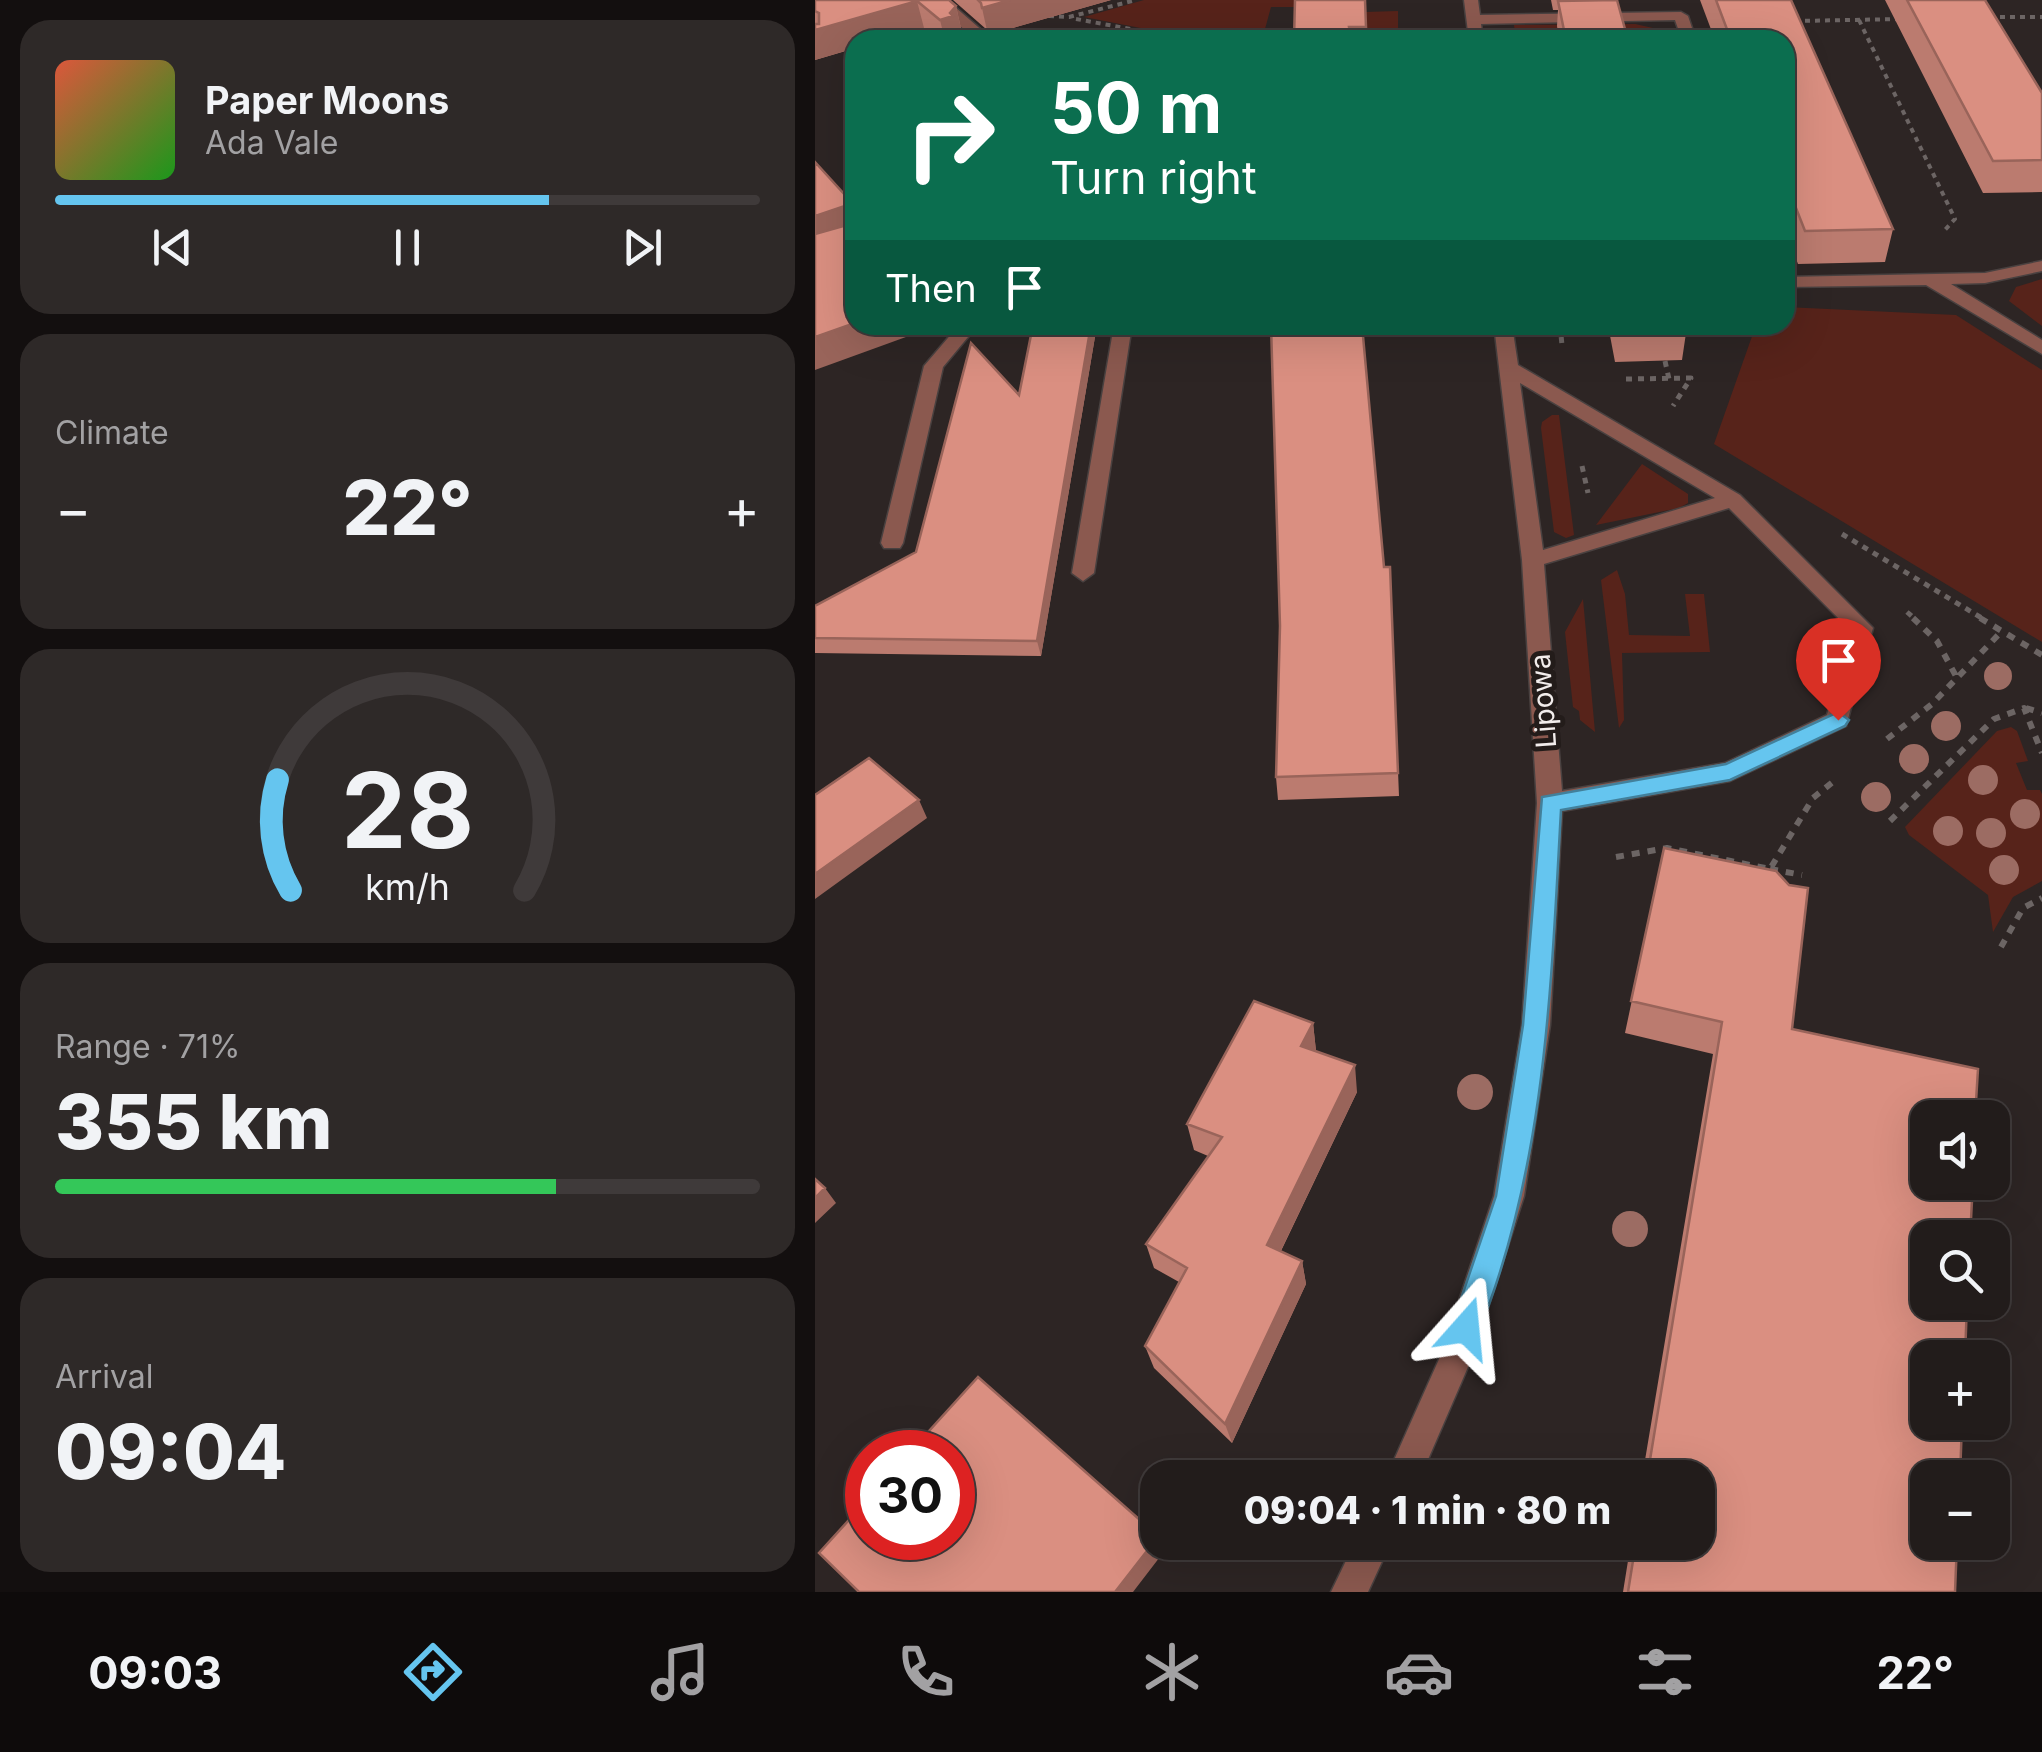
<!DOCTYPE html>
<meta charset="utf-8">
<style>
:root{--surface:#221c1b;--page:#2e2928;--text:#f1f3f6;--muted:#a2a1a3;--line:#3f3a3a;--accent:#65c5ef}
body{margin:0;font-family:Inter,sans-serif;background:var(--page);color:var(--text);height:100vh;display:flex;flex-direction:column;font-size:38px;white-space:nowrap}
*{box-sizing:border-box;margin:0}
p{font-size:32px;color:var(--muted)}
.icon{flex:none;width:55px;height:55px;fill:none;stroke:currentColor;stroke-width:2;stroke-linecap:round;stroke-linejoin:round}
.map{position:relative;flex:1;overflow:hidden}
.sheet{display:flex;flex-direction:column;gap:20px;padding:20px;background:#130f0f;width:815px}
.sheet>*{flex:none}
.banner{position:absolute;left:30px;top:30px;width:950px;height:305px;border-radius:30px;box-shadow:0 10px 40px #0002,0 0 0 2px var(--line);background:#0b6e4f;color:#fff;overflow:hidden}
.fabs{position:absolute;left:1095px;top:1100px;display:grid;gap:20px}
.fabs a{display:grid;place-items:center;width:100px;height:100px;border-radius:20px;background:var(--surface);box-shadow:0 10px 40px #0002,0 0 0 2px var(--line);font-size:50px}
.speed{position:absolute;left:30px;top:1430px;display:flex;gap:20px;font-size:50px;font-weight:700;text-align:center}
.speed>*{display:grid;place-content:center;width:130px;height:130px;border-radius:50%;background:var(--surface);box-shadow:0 10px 40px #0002,0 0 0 2px var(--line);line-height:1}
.speed .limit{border:15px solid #d22;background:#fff;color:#111}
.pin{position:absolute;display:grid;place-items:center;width:85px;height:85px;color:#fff;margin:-102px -42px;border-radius:50% 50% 50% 0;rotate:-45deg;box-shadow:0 0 10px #0007}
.pin .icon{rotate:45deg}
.me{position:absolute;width:110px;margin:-55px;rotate:18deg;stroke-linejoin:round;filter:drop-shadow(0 0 8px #0008)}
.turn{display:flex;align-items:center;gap:35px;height:210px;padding:0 40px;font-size:45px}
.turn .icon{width:130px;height:130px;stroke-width:2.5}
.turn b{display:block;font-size:70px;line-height:85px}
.then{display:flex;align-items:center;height:95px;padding:0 40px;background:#0003;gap:20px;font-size:38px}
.big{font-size:75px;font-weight:800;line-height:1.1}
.sheet .tile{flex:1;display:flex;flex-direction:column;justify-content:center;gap:15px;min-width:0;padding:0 35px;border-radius:30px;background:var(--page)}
.sheet .dial{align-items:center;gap:0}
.dial svg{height:260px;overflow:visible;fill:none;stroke:var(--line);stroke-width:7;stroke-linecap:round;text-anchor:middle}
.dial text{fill:var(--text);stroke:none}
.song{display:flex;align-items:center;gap:30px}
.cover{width:120px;height:120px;border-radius:15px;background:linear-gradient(135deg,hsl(10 70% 55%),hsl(120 70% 35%))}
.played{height:10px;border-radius:5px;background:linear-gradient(90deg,var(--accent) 70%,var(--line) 70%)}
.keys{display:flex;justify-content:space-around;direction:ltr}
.heat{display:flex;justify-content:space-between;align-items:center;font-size:55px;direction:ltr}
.charge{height:15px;border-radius:8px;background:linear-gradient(90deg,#34c759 71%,var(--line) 0)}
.trip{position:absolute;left:325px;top:1460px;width:575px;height:100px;border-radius:30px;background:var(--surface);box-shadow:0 10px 40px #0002,0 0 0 2px var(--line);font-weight:800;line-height:100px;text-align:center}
.tabs{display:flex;height:160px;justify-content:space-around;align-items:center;background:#0e0b0b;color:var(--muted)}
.tabs .icon{width:70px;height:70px}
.tabs .current{color:var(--accent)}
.tabs b{font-size:45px;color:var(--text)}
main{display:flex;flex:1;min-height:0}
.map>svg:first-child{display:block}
.green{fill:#57231a}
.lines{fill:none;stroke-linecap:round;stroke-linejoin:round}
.minor-casing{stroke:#494140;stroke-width:3}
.path-far2{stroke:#6c6564;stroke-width:4;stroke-dasharray:5 5;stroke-linecap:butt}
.path-far1{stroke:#6c6564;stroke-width:5;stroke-dasharray:6 6;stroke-linecap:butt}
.path{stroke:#6c6564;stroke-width:6;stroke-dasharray:8 8;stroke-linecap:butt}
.minor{fill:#8b594f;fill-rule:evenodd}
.tree{fill:#9c6c63}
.wall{fill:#bb7b6f}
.shaded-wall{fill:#99645a}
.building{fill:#da8f81;stroke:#99645a;stroke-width:2.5}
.route{fill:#65c5ef;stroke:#42809b;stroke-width:2.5}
.labels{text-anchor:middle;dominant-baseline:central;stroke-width:10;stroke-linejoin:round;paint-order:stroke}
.street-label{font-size:28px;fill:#f2edec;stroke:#231c1a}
</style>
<main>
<section class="sheet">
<div class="tile">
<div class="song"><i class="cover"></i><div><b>Paper Moons</b><p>Ada Vale</p></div></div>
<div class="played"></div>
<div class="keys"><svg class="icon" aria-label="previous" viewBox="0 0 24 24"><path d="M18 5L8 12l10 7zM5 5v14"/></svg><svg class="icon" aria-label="pause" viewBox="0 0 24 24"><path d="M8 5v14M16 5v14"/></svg><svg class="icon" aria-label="next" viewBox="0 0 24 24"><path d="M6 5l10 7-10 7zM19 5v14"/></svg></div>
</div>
<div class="tile"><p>Climate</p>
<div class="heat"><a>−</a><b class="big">22°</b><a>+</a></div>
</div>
<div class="tile dial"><svg viewBox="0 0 100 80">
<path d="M14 69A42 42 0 1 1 86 69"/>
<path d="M14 69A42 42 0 0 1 10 35" stroke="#65c5ef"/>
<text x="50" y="56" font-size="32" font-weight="700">28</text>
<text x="50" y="72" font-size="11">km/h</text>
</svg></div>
<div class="tile"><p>Range · 71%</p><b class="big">355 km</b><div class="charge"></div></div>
<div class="tile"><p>Arrival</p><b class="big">09:04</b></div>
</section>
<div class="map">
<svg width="1227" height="1592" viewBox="0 0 1227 1592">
<rect width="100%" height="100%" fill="#2d2524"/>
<path class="green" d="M329 0H482V7H456L447 40H387L269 17Z
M583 11V40H551L550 12Z
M820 24 847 30 856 40H814L811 31 744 32V40H701L699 25Z
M1227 279V326L1194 301 1201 287Z
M970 307 1141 315 1227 370V642L899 444 941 325H970Z
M737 415H744L759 535 751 538 739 532 726 428 727 422Z
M827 464 873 494V503L864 508 781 525Z
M802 570 810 594 814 635 875 636 870 594H889L895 652 807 653 809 720 804 728 786 580Z
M768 599 780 732 765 720 764 711 758 707 750 632Z
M1196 727 1202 731 1213 761 1201 763 1212 790H1225L1227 794V881L1198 897 1178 932 1173 895 1094 835 1090 827 1182 731Z"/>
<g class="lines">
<defs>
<path id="minor" d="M116 0H132L170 33 162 40H145L153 33Z
M649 0H663L665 15 866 12 873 16 881 40H867L860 20 666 24 668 40H654Z
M1227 261V271L1170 283 1136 284 1227 340V354L1111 285 970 287V277L1170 273Z
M144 325H163L128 367 88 543 85 548H69L66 543 109 366Z
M299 325H317L279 573 268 581 257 573Z
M679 325H697L703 365 925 495 1058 628 1031 726 915 781 747 811 735 1025 709 1196 656 1360 605 1478H571L625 1357 679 1196 707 1025 722 803 707 560ZM705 383 900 498 728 550ZM914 508 1035 630 1012 715 910 763 747 791 729 564Z
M540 1542H576L553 1592H516Z"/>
</defs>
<use href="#minor" class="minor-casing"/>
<path class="path-far2" d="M234 16 254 17 321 0
M1175 17H1227
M261 19 375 40
M1044 20 1140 219 1128 232
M980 21 1087 19"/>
<path class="path-far1" d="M745 325 747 345
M850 361 854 379
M811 379 876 378 858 406
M767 466 773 493
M1027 534 1170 620
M1092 612 1101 620"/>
<path class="path" d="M1098 618 1122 641 1142 678
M1165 618 1227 655
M1211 708 1227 713
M1072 739 1117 704 1187 631
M1075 821 1179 719 1209 708 1227 753
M801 857 852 848 955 869 998 798 1019 781
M955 869 987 875
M1186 947 1208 908 1227 898"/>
<use href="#minor" class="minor"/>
</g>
<g class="tree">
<circle cx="1183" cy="676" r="14"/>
<circle cx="1131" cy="726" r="15"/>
<circle cx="1099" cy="759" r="15"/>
<circle cx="1168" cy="780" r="15"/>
<circle cx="1061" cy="797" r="15"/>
<circle cx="1210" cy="814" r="15"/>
<circle cx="1133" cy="831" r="15"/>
<circle cx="1176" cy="833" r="15"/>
<circle cx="1189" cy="870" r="15"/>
<circle cx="660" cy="1092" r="18"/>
<circle cx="815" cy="1229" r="18"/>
</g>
<path class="wall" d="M0 0H134L141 6 147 33 143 38V40H123L109 28 0 60Z
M138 0H296L173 35 171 29Z
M550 0 552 40H479Z
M736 0H802L813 40H744L742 26 743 10H738Z
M885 0H976L1078 229 1070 262 983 264 970 229V40H900Z
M1070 0H1170L1227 93V192L1168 193Z
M218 325H282L226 656 0 653V606L101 552 204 395Z
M793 325H869L871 333 867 360 800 362Z
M569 567H575L584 796 463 800 461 777 465 626Z
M849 848 977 1029 1140 1592H808L816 1542H882V1478H827L898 1054 810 1033Z
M498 1023 501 1051 542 1092 466 1251 487 1261 491 1284 417 1443 339 1368 330 1346 364 1282 339 1268 331 1244 393 1156 379 1150 372 1124Z"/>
<path class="shaded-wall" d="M195 0H296L173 35 167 8Z
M102 1 109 28 67 40H40V48L0 60V30Z
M141 6 147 33 143 38V40H130L125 20Z
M30 206 39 235 0 248V216Z
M40 323V325H124L0 370V337Z
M276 325H282L226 656 222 641Z
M104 800 112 818 0 899V874Z
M498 1023 501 1051 486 1046Z
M540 1065 542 1092 457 1269 452 1245Z
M10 1188 21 1203 0 1223V1198Z
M487 1261 491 1284 417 1443 410 1424Z
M342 1538V1542H347L351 1549 318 1592H300Z"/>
<path class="building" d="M0 0H134L141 6 135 13 138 16 125 20 102 1 0 30V24H4V13L0 11Z
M163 0H195L167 8 166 3Z
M480 0H550L551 27H534L536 40H479Z
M802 0 813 40H751L743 1Z
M901 0H976L1078 229 990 231 970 180V40H916Z
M1092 0H1170L1227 93V160L1178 161Z
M0 162 40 206V323L0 337V234L32 225 35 210 30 206 0 216Z
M218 325H276L222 641 0 638V606L101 552 156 343 204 395Z
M456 325H547L569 567H575L583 773 461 777 465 626Z
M801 325H869L871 333 803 335Z
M54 758 104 800 0 874V795Z
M849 848 961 871 974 885 993 888 977 1029 1163 1069 1160 1118H1112V1182H1158L1155 1238H1112V1302H1152L1150 1358H1112V1422H1147L1145 1478H1112V1542H1142L1140 1592H813L821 1542H882V1478H832L907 1022 816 1001Z
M439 1001 498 1023 486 1046 540 1065 452 1245 487 1261 410 1424 330 1346 372 1268 331 1244 407 1137 372 1124Z
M0 1179 10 1188 0 1198Z
M163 1377 342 1535V1538L300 1592H44L4 1553 52 1500V1538H138V1452H95Z"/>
<path class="route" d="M1023 712 1034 720 1030 726 915 780 746 810C736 988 731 1170 661 1338L651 1342 641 1338 636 1328 681 1196 708 1025 727 797 911 764Z"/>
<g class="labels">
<g class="street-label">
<text transform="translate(728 701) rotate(-94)">Lipowa</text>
</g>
</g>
</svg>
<div class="fabs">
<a><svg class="icon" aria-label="sound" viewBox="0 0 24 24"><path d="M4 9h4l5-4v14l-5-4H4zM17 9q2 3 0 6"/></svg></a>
<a><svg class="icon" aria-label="search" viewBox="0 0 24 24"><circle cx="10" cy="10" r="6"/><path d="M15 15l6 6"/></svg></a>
<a>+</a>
<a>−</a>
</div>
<div class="speed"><div class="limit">30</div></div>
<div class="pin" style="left:1023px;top:720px;background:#d93025"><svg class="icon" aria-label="arrive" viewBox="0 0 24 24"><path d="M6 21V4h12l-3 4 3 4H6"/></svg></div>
<svg class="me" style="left:651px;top:1328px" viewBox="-20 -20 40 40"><path d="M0-17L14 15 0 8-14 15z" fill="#65c5ef" stroke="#fff" stroke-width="4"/></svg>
<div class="trip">09:04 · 1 min · 80 m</div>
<div class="banner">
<div class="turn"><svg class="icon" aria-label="right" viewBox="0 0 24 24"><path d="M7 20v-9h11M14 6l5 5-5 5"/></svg><div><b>50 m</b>Turn right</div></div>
<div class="then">Then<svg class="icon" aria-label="arrive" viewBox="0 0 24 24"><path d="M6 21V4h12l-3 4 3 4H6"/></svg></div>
</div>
</div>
</main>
<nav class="tabs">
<b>09:03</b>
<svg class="icon current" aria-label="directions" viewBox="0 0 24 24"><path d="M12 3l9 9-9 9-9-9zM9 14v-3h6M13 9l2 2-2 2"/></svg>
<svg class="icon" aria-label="music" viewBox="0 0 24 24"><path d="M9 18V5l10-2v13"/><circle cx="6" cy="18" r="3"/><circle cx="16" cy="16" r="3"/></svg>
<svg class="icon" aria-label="phone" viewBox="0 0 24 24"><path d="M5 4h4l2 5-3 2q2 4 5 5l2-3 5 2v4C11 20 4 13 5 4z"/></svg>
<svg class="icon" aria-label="climate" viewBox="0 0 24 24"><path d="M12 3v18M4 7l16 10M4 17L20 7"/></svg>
<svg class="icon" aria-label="car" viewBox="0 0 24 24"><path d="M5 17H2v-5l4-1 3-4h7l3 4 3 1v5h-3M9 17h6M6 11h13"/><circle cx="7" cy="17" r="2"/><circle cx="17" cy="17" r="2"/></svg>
<svg class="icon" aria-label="filters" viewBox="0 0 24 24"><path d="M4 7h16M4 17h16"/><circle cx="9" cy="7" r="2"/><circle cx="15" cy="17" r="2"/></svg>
<b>22°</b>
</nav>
